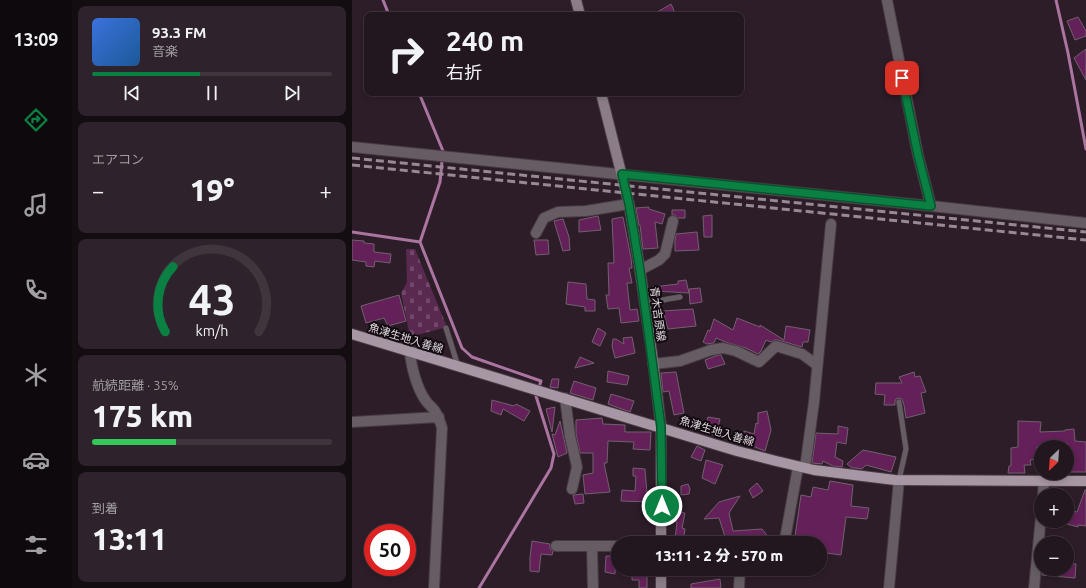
<!DOCTYPE html>
<html lang="ja">
<meta charset="utf-8">
<style>
:root{--surface:#22161f;--page:#2e232c;--text:#f1f3f6;--muted:#a29fa4;--line:#3f353d;--accent:#0b8043}
body{margin:0;font-family:Ubuntu,"Noto Sans JP",sans-serif;background:var(--page);color:var(--text);height:100vh;display:flex;flex-direction:column;font-size:15px;white-space:nowrap}
*{box-sizing:border-box;margin:0}
p{font-size:13px;color:var(--muted)}
.icon{flex:none;width:22px;height:22px;fill:none;stroke:currentColor;stroke-width:2;stroke-linecap:round;stroke-linejoin:round}
.map{position:relative;flex:1;overflow:hidden}
.drawer{display:flex;flex-direction:column;gap:6px;padding:6px;background:#130c11;width:280px}
.drawer>*{flex:none}
.top-card{position:absolute;left:12px;top:12px;width:380px;height:84px;border-radius:8px;box-shadow:0 2px 6px #0003,0 0 0 1px var(--line);background:#22161f;color:var(--text);overflow:hidden}
.needle{width:26px;rotate:205deg}
.buttons{position:absolute;left:682px;top:440px;display:grid;gap:8px}
.buttons a{display:grid;place-items:center;width:40px;height:40px;border-radius:50%;background:var(--surface);box-shadow:0 2px 6px #0003,0 0 0 1px var(--line);font-size:20px}
.speed{position:absolute;left:12px;top:524px;display:flex;gap:8px;font-size:20px;font-weight:700;text-align:center}
.speed>*{display:grid;place-content:center;width:52px;height:52px;border-radius:50%;background:var(--surface);box-shadow:0 2px 6px #0003,0 0 0 1px var(--line);line-height:1}
.speed .limit{border:6px solid #d22;background:#fff;color:#111}
.pin{position:absolute;display:grid;place-items:center;width:34px;height:34px;color:#fff;margin:-17px;border-radius:8px;box-shadow:0 2px 6px #0006}
.me{position:absolute;width:44px;margin:-22px;rotate:0deg;stroke-linejoin:round;filter:drop-shadow(0 0 3px #0008)}
.turn{display:flex;align-items:center;gap:14px;height:84px;padding:0 16px;font-size:18px}
.turn .icon{width:52px;height:52px;stroke-width:2.5}
.turn b{display:block;font-size:28px;line-height:34px}
.big{font-size:30px;font-weight:800;line-height:1.1}
.drawer .tile{flex:1;display:flex;flex-direction:column;justify-content:center;gap:6px;min-width:0;padding:0 14px;border-radius:8px;background:var(--page)}
.drawer .dial{align-items:center;gap:0}
.dial svg{height:104px;overflow:visible;fill:none;stroke:var(--line);stroke-width:7;stroke-linecap:round;text-anchor:middle}
.dial text{fill:var(--text);stroke:none}
.song{display:flex;align-items:center;gap:12px}
.cover{width:48px;height:48px;border-radius:6px;background:linear-gradient(135deg,hsl(220 70% 55%),hsl(210 70% 35%))}
.played{height:4px;border-radius:2px;background:linear-gradient(90deg,var(--accent) 45%,var(--line) 45%)}
.keys{display:flex;justify-content:space-around;direction:ltr}
.heat{display:flex;justify-content:space-between;align-items:center;font-size:22px;direction:ltr}
.charge{height:6px;border-radius:3px;background:linear-gradient(90deg,#34c759 35%,var(--line) 0)}
.trip{position:absolute;left:259px;top:536px;width:216px;height:40px;border-radius:20px;background:var(--surface);box-shadow:0 2px 6px #0003,0 0 0 1px var(--line);font-weight:800;line-height:40px;text-align:center}
main{display:flex;flex:1;min-height:0}
.dock{display:flex;flex-direction:column;width:72px;justify-content:space-around;align-items:center;background:#0e090c;color:var(--muted)}
.dock .icon{width:28px;height:28px}
.dock .active{color:var(--accent)}
.dock b{font-size:18px;color:var(--text)}
.map>svg:first-child{display:block}
.cemetery{fill:url(#cemetery-stones)}
.lines{fill:none;stroke-linecap:round;stroke-linejoin:round}
.stream{stroke:#aa75a0;stroke-width:3}
.building{fill:#642059;stroke:#72606e}
.service-casing{stroke:#4a3a46;stroke-width:6}
.minor-casing{stroke:#4a3a46;stroke-width:12}
.secondary-casing{stroke:#4a3a46;stroke-width:12}
.primary-casing{stroke:#4a3a46;stroke-width:12}
.service{stroke:#655d63;stroke-width:5}
.minor{stroke:#655d63;stroke-width:10}
.secondary{stroke:#8b7d87;stroke-width:10}
.primary{stroke:#a796a3;stroke-width:10}
.rail{stroke:#978a94;stroke-width:3;stroke-dasharray:8 4;stroke-linecap:butt}
.route-casing{stroke:#07532c;stroke-width:10}
.route{stroke:#0b8043;stroke-width:7}
.labels{text-anchor:middle;dominant-baseline:central;stroke-width:4;stroke-linejoin:round;paint-order:stroke}
.street-label{font-size:11px;fill:#e0d5de;stroke:#110a0f}
</style>
<main>
<nav class="dock">
<b>13:09</b>
<svg class="icon active" aria-label="directions" viewBox="0 0 24 24"><path d="M12 3l9 9-9 9-9-9zM9 14v-3h6M13 9l2 2-2 2"/></svg>
<svg class="icon" aria-label="music" viewBox="0 0 24 24"><path d="M9 18V5l10-2v13"/><circle cx="6" cy="18" r="3"/><circle cx="16" cy="16" r="3"/></svg>
<svg class="icon" aria-label="phone" viewBox="0 0 24 24"><path d="M5 4h4l2 5-3 2q2 4 5 5l2-3 5 2v4C11 20 4 13 5 4z"/></svg>
<svg class="icon" aria-label="climate" viewBox="0 0 24 24"><path d="M12 3v18M4 7l16 10M4 17L20 7"/></svg>
<svg class="icon" aria-label="car" viewBox="0 0 24 24"><path d="M5 17H2v-5l4-1 3-4h7l3 4 3 1v5h-3M9 17h6M6 11h13"/><circle cx="7" cy="17" r="2"/><circle cx="17" cy="17" r="2"/></svg>
<svg class="icon" aria-label="filters" viewBox="0 0 24 24"><path d="M4 7h16M4 17h16"/><circle cx="9" cy="7" r="2"/><circle cx="15" cy="17" r="2"/></svg>
</nav>
<section class="drawer">
<div class="tile">
<div class="song"><i class="cover"></i><div><b>93.3 FM</b><p>音楽</p></div></div>
<div class="played"></div>
<div class="keys"><svg class="icon" aria-label="previous" viewBox="0 0 24 24"><path d="M18 5L8 12l10 7zM5 5v14"/></svg><svg class="icon" aria-label="pause" viewBox="0 0 24 24"><path d="M8 5v14M16 5v14"/></svg><svg class="icon" aria-label="next" viewBox="0 0 24 24"><path d="M6 5l10 7-10 7zM19 5v14"/></svg></div>
</div>
<div class="tile"><p>エアコン</p>
<div class="heat"><a>−</a><b class="big">19°</b><a>+</a></div>
</div>
<div class="tile dial"><svg viewBox="0 0 100 80">
<path d="M14 69A42 42 0 1 1 86 69"/>
<path d="M14 69A42 42 0 0 1 20 19" stroke="#0b8043"/>
<text x="50" y="56" font-size="32" font-weight="700">43</text>
<text x="50" y="72" font-size="11">km/h</text>
</svg></div>
<div class="tile"><p>航続距離 · 35%</p><b class="big">175 km</b><div class="charge"></div></div>
<div class="tile"><p>到着</p><b class="big">13:11</b></div>
</section>
<div class="map">
<svg width="734" height="588" viewBox="0 0 734 588">
<defs>
<pattern id="cemetery-stones" width="16" height="16" patternUnits="userSpaceOnUse"><rect width="16" height="16" fill="#592950"/><path d="M2 7V4a2 2 0 0 1 4 0v3zM10 15v-3a2 2 0 0 1 4 0v3z" fill="#714769"/></pattern>
</defs>
<rect width="100%" height="100%" fill="#2d1d29"/>
<path class="cemetery" d="M54 249H63L95 327 58 337 49 293 55 282Z"/>
<g class="lines">
<path class="stream" d="M31 0 37 15
M704 0 716 53 734 149
M67 93 91 151 88 182 68 242 110 348 120 357 189 381 184 396 202 454 199 468 127 588
M0 232 68 242"/>
</g>
<path class="building" d="M319 4 324 15H300Z
M726 17 734 31V36L723 40 715 21Z
M734 49V80L722 58Z
M297 207V209L313 214 310 224 303 222 306 248 291 249 288 225H287L284 208Z
M320 210H333V218H326L323 215H320Z
M360 215V237H352L351 216Z
M246 216 249 230 227 232V220Z
M271 217 279 258 280 268H277L280 283H275L278 310 285 309 287 321 269 323 267 308 256 309 254 295H257L256 263H262L260 219Z
M211 219 217 237 218 250 211 251 202 221Z
M345 232 347 250 323 251V241L324 234Z
M0 240 12 241V243L22 244V252L39 254 38 263 23 261 22 267 14 266V262L0 260Z
M182 240H196L197 254 184 255Z
M334 280 337 293 301 291V287L326 284V281Z
M216 282 234 284 235 299 243 300V311H233V307L214 304Z
M348 288 350 302 338 304 337 289Z
M47 295 54 321 36 326 32 318 14 323 9 306Z
M341 309 344 326 316 329 311 311Z
M385 318 408 327V325L432 340 434 326 458 330 456 342H451L450 347 426 340H422L419 342 414 340 409 351 406 354 394 348 376 343 364 338 362 343 355 344 351 342 356 330 358 331 362 319 381 330Z
M246 328 254 333 248 346 240 342Z
M280 337 283 353 263 358 260 346 261 339H264L272 344 271 338Z
M366 355H369L373 364 356 369 353 360Z
M228 357 242 363 223 368Z
M256 371 277 376 275 385 255 382Z
M324 372 332 413 322 415 317 391 311 392 309 373Z
M562 372 563 377 568 376 574 392 569 393 573 413 554 418 552 405 550 399 547 398 544 399 543 401V405H532L533 395 523 394 524 383H550L547 377Z
M200 379H207L206 388 198 387Z
M222 381 244 388 241 400 218 393Z
M259 394 282 401 278 412 256 404Z
M140 400 162 406 164 404 178 411 172 421 151 409 149 415 139 411Z
M203 407 200 432 194 409Z
M415 411 419 430 413 451 388 441 392 431 402 434 404 423 406 424V413Z
M356 417 368 419 364 436 352 432Z
M250 418 251 424 273 425V432H299L298 450 281 449 282 442 256 441 255 463H252L258 492 233 494 231 475 241 473V453H228L224 434V420Z
M208 421 215 453 206 457 200 434 203 435Z
M666 421 689 422 688 432 713 431V430L722 429 723 441 734 442V472H715V443L713 444V443L698 444V447H685V459L678 460 679 465H672L673 473H656L657 466H659V448L666 447Z
M486 426 496 428 494 444 485 442 483 457 491 461 490 467 481 466 471 461 470 464 460 463 464 433 486 434Z
M345 446 353 450 349 461 339 457Z
M511 450 544 457 539 472 514 465 510 469 504 468H500L495 464Z
M354 460 371 465 363 484 350 478Z
M281 468 293 469 295 493 299 494V502L269 501 270 490 283 491 284 476H281Z
M478 481 501 485 499 506 517 508 515 519 494 517 489 555 468 552V543H442L449 495 459 497 461 487 476 490Z
M405 483 411 491 401 498 397 490Z
M336 484 338 489 337 494 329 495V486Z
M733 490H734V526L726 525V527L715 524V510L725 512Z
M231 494 232 503 223 504 221 495Z
M388 496 377 513 381 531 410 529 418 539 389 542 386 536 374 540 367 518 352 519 367 502Z
M317 511 333 513 330 528 333 529 331 541 323 539 325 522 316 520Z
M180 541 198 544V549L201 551 200 555 189 554 187 572 178 571V557Z
M254 556H264L263 574 253 572Z
M715 563 724 564 723 578 690 575V569H715Z
M280 569H295V588H287V580H280Z
M368 579 369 588H339V584Z"/>
<g class="lines">
<defs>
<path id="service" d="M293 304 316 299 328 297
M94 328 106 366
M547 480 554 449 547 402"/>
<path id="minor" d="M535 0 566 155 579 206
M0 147 579 206 734 223
M184 233 192 218 206 212 234 211 277 204
M288 270 307 260 313 254 321 221
M58 352C59 366 65 389 74 401 77 405 80 407 83 411 86 416 88 421 90 428L82 588
M301 364 328 361 359 350 371 348 384 351 407 362 424 346 450 354 465 365
M213 398 218 436 225 467 220 489
M0 422 87 417
M453 468 462 402 479 224
M691 495 692 480
M431 543 433 539 446 467
M204 546H266
M240 546 241 588
M387 588 388 569
M537 588 547 480
M682 588 689 517"/>
<path id="secondary" d="M224 0 228 15
M249 93 277 204 288 270 301 361 309 427V543
M309 588V569"/>
<path id="primary" d="M0 334 385 451 424 461 462 470 543 480 734 481"/>
</defs>
<use href="#service" class="service-casing"/>
<use href="#minor" class="minor-casing"/>
<use href="#secondary" class="secondary-casing"/>
<use href="#primary" class="primary-casing"/>
<use href="#service" class="service"/>
<use href="#minor" class="minor"/>
<use href="#secondary" class="secondary"/>
<use href="#primary" class="primary"/>
<path class="rail" d="M0 158 734 232
M0 165 734 240"/>
</g>
<g class="lines">
<defs>
<path id="route" d="M310 506 309 427 288 270 277 204 270 174 579 206 566 155 550 78"/>
</defs>
<use href="#route" class="route-casing"/>
<use href="#route" class="route"/>
</g>
<g class="labels">
<g class="street-label">
<text transform="translate(306 314) rotate(82)">青木吉原線</text>
<text transform="translate(54 338) rotate(17)">魚津生地入善線</text>
<text transform="translate(365 431) rotate(17)">魚津生地入善線</text>
</g>
</g>
</svg>
<div class="buttons">
<a><svg class="needle" viewBox="-14 -14 28 28"><path d="M0-13l5 13h-10z" fill="#e53935"/><path d="M0 13l5-13h-10z" fill="#a29fa4"/></svg></a>
<a>+</a>
<a>−</a>
</div>
<div class="speed"><div class="limit">50</div></div>
<div class="pin" style="left:550px;top:78px;background:#d93025"><svg class="icon" aria-label="arrive" viewBox="0 0 24 24"><path d="M6 21V4h12l-3 4 3 4H6"/></svg></div>
<svg class="me" style="left:310px;top:506px" viewBox="-20 -20 40 40"><circle r="17" fill="#0b8043" stroke="#fff" stroke-width="3"/><path d="M0-11L8 9 0 5-8 9z" fill="#fff"/></svg>
<div class="trip">13:11 · 2 分 · 570 m</div>
<div class="top-card">
<div class="turn"><svg class="icon" aria-label="right" viewBox="0 0 24 24"><path d="M7 20v-9h11M14 6l5 5-5 5"/></svg><div><b>240 m</b>右折</div></div>
</div>
</div>
</main>
